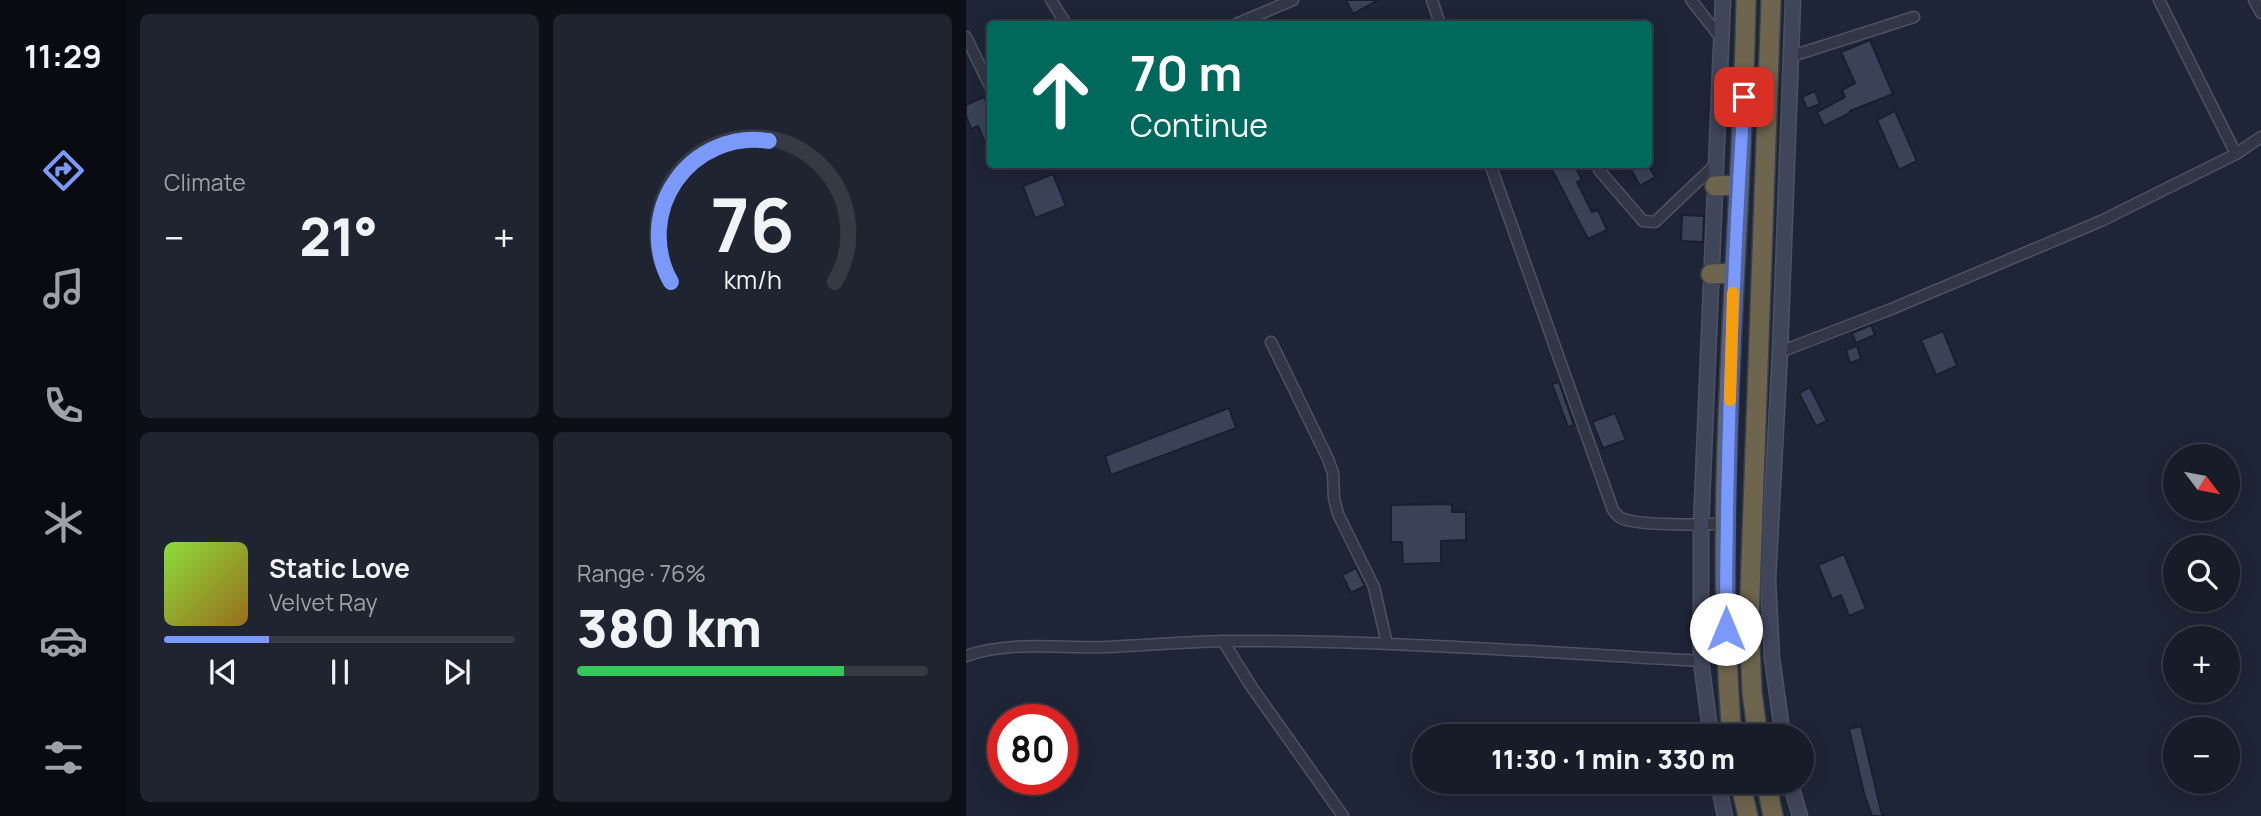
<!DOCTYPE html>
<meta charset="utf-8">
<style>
:root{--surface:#161c28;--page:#1f2530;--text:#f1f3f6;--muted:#9ea1a8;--line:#353a45;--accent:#7a99fa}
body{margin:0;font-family:Manrope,sans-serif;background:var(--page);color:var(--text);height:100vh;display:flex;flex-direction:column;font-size:26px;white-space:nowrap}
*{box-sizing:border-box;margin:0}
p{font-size:23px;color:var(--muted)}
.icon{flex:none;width:38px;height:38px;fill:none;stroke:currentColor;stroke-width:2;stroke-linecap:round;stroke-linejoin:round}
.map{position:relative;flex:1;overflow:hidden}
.sheet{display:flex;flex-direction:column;gap:14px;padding:14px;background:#0c0f16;width:840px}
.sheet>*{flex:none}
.top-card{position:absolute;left:21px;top:21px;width:665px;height:147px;border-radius:7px;box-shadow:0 4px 18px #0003,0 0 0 2px var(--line);background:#00695c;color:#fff;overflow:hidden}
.needle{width:46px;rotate:122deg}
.controls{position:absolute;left:1197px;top:444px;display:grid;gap:14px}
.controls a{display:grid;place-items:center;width:77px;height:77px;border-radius:50%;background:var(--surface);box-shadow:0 4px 18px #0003,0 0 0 2px var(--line);font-size:35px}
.speed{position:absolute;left:21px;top:704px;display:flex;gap:14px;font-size:35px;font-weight:700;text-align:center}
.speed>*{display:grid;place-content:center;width:91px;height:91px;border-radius:50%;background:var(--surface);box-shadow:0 4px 18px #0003,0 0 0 2px var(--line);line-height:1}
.speed .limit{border:10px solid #d22;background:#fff;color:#111}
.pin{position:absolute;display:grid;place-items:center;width:60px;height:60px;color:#fff;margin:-30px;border-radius:14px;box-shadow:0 4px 10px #0006}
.me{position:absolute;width:77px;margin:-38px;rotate:0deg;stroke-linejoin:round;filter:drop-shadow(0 0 5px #0008)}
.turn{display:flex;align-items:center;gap:24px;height:147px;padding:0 28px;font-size:32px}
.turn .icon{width:91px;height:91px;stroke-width:2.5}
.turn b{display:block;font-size:49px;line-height:60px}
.big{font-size:52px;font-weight:800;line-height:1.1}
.sheet .widget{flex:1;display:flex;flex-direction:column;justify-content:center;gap:10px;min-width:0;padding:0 24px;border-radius:10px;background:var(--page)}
.sheet .dial{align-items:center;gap:0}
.dial svg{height:182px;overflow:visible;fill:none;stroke:var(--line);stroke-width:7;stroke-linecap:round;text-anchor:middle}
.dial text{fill:var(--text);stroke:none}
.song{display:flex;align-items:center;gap:21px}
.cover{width:84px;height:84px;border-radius:10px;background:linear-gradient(135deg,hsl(90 70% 55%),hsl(40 70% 35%))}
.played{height:7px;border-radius:4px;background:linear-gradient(90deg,var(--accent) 30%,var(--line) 30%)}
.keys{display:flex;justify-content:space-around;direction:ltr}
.heat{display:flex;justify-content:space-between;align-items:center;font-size:38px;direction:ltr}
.charge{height:10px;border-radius:5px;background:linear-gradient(90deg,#34c759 76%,var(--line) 0)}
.sheet .tiles{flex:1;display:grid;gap:14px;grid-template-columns:repeat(2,1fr)}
.trip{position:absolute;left:446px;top:724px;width:402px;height:70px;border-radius:35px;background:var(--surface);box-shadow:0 4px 18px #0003,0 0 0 2px var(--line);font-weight:800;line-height:70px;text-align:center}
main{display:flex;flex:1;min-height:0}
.tab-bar{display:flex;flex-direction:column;width:126px;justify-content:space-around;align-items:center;background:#090b10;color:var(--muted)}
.tab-bar .icon{width:49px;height:49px}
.tab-bar .active{color:var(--accent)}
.tab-bar b{font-size:32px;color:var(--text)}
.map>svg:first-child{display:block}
.building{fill:#3a4257;stroke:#191f2d;stroke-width:2}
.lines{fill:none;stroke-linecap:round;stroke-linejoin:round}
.street-casing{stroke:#4c5262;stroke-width:13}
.secondary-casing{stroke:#4c5262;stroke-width:17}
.highway-casing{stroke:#393f4e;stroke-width:22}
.street{stroke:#323746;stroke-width:10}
.secondary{stroke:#40465a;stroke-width:14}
.highway{stroke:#6d654e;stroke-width:19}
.route-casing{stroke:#4f63a2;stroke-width:18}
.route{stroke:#7a99fa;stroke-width:12}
.slow{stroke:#f59e0b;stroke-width:12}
</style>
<main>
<nav class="tab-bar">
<b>11:29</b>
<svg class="icon active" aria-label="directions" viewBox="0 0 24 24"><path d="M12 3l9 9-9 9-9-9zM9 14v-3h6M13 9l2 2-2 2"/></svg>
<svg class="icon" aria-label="music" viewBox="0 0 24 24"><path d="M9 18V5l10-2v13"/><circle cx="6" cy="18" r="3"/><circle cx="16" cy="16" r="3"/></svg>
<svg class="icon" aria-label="phone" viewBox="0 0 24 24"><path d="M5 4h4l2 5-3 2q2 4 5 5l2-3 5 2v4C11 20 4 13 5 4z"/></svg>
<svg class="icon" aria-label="climate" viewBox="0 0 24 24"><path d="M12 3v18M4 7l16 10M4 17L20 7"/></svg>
<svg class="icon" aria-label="car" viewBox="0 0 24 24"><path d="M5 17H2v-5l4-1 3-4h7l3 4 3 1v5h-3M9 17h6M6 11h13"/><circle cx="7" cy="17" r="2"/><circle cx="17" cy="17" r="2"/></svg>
<svg class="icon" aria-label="filters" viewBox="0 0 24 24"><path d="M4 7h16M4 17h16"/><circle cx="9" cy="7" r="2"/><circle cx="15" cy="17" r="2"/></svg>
</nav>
<section class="sheet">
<div class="tiles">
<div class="widget"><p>Climate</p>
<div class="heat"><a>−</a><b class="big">21°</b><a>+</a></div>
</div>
<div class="widget dial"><svg viewBox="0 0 100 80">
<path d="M14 69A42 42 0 1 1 86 69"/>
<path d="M14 69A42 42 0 0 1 57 7" stroke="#7a99fa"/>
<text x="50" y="56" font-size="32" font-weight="700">76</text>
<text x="50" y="72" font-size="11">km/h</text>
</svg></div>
<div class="widget">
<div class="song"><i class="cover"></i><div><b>Static Love</b><p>Velvet Ray</p></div></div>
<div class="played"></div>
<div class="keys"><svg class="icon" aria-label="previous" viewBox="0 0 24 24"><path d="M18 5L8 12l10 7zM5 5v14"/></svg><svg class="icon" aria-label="pause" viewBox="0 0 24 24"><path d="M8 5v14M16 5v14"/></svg><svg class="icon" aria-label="next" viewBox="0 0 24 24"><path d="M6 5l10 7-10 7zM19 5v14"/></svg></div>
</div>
<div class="widget"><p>Range · 76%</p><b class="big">380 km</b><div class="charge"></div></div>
</div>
</section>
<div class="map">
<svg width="1295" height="816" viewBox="0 0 1295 816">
<rect width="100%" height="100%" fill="#1e2536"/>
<path class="building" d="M380 0H412L387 14Z
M904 40 927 94 884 111V113L858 126 851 112 879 97 876 90 889 83 875 52Z
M849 91 854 104 841 109 836 97Z
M18 97 24 112V154L12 126 5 129 0 116V105Z
M929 111 951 161 933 170 911 120Z
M583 164H608L616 180 611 182 626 212 632 210 641 230 622 239Z
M662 164H682L689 177 674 186Z
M87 174 100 206 69 218 57 186Z
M716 215 738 216 737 242 715 241Z
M905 325 909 335 890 343 886 333Z
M977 331 991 366 970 375 955 340Z
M891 346 895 359 884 363 880 350Z
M593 382 608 425 602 427 586 384Z
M844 387 861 421 850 426 833 393Z
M263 408 270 428 145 475 139 456Z
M649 413 660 440 637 448 626 422Z
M486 504V512H500V540L475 541V563L437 564 436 542H425V505Z
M878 554 900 609 883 616 875 595 866 599 852 565Z
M390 568 399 586 385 593 376 575Z
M895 726 915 811 917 816H906L898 793 883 729Z"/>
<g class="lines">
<defs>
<path id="street" d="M85 0 100 24
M466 0 474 24
M725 0 755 38
M1193 0 1270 154
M1288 0 1295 13
M270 24 327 0
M0 37 24 86
M826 56 948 17
M524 164 647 510C647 511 654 518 655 518 671 526 741 525 760 523
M633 170 677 221 689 222 750 164
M305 342 362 459 367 473 368 498 372 514 408 587 421 644
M814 352 923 310 1135 221 1270 154 1295 137
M257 641 285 686 377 816
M0 656C46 640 94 649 142 647 181 645 220 642 258 641 417 640 576 652 735 661"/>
<path id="secondary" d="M745 737 735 661V526L757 0
M817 737 806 658 802 580 814 352 827 0
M752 782 759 816
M824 782 834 816"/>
<path id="highway" d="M749 186 773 185
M745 274 768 273
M766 737C746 492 776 245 780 0
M792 737 786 693 783 621 805 0
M774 782 782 816
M800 782 807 816"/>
</defs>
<use href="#street" class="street-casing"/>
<use href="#secondary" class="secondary-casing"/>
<use href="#highway" class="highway-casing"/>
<use href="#street" class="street"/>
<use href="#secondary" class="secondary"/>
<use href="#highway" class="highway"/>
</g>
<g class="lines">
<defs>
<path id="route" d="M760 629C760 452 767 274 778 97"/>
</defs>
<use href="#route" class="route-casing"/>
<use href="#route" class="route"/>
<path class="slow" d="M764 400 767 293"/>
</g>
</svg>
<div class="controls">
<a><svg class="needle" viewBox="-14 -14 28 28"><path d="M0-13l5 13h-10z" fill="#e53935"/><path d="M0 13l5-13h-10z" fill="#9ea1a8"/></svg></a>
<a><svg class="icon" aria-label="search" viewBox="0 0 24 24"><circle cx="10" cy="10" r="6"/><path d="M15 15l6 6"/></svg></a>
<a>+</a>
<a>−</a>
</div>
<div class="speed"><div class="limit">80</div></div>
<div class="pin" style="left:778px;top:97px;background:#d93025"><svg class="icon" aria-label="arrive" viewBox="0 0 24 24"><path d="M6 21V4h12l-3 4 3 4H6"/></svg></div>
<svg class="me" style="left:760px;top:629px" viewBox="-20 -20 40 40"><circle r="19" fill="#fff"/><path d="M0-13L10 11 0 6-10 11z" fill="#7a99fa"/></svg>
<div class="trip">11:30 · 1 min · 330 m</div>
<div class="top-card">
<div class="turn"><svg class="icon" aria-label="ahead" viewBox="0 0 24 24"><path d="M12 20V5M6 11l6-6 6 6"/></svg><div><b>70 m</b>Continue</div></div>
</div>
</div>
</main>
